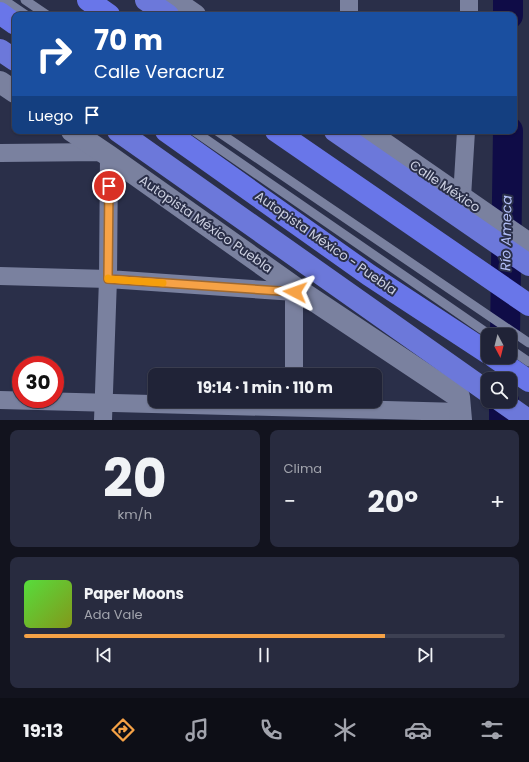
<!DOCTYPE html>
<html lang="es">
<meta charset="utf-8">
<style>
:root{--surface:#202337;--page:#282b3f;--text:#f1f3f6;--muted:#a2a4ad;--line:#3d4052;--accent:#f6a246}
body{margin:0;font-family:Poppins,sans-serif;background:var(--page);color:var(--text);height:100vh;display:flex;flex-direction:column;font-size:15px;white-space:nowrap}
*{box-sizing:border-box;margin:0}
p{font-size:13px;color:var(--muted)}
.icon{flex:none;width:22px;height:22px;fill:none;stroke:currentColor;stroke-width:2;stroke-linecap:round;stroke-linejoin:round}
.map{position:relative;height:420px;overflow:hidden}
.drawer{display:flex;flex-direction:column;gap:10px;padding:10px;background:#12131e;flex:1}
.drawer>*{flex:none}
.top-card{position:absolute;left:12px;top:12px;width:505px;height:122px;border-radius:8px;box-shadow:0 1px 3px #0004,0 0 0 1px var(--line);background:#1a4fa0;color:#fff;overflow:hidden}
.needle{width:26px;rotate:173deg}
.tools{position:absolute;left:481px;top:328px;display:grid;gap:8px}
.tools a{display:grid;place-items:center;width:36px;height:36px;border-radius:8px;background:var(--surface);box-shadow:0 1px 3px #0004,0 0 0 1px var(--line);font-size:20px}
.speed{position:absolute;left:12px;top:356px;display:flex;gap:8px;font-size:20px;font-weight:700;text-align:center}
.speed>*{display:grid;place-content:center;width:52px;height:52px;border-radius:50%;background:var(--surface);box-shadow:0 1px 3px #0004,0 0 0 1px var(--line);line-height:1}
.speed .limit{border:6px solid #d22;background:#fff;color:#111}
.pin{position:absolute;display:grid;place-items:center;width:34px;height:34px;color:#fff;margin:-17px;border:2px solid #fff;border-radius:50%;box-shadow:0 1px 4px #0007}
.me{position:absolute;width:44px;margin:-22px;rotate:274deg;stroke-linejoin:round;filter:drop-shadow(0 0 3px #0008)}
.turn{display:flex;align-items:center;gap:14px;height:84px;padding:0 16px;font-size:18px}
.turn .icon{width:52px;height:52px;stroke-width:2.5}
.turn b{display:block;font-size:28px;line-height:34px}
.then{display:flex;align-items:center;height:38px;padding:0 16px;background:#0003;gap:8px;font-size:15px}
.big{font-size:30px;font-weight:700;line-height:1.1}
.drawer .card{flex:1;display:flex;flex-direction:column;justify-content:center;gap:6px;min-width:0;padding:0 14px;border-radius:8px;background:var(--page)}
.drawer .dial{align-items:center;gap:0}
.dial b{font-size:52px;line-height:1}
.song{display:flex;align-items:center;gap:12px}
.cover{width:48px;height:48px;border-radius:6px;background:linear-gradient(135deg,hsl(110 70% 55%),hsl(70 70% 35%))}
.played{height:4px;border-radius:2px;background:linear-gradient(90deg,var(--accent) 75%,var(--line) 75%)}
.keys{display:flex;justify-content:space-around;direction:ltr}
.heat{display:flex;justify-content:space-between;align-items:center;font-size:22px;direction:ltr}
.drawer .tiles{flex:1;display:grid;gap:10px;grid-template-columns:1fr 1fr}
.card:last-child{grid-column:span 2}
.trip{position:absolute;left:148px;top:368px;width:234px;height:40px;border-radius:8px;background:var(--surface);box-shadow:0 1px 3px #0004,0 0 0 1px var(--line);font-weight:700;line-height:40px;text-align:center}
.dock{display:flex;height:64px;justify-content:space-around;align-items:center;background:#0d0e16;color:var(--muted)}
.dock .icon{width:28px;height:28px}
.dock .selected{color:var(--accent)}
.dock b{font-size:18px;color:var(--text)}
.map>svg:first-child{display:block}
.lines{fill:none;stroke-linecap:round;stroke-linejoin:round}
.river{stroke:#0f0c47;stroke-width:30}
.service{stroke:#7a819f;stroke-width:9}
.minor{stroke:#7a819f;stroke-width:18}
.tertiary{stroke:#7a819f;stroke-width:22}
.trunk{stroke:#6c78da;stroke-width:22}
.motorway{stroke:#6976e9;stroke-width:22}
.route-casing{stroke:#a0692e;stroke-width:10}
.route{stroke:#f6a246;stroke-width:7}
.slow{stroke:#f59e0b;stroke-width:7}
.labels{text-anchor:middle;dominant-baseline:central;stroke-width:4;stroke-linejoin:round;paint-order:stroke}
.street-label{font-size:13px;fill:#cdd1e2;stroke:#2a2f49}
.water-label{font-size:14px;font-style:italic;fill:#b3bff7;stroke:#2a2f49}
</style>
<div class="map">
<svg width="529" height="420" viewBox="0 0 529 420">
<rect width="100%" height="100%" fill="#2a2f49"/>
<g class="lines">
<path class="river" d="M508 15V0
M505 335 508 131
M504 420V401"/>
<path class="service" d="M4 0 26 15
M25 0 47 15
M194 131 490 335
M217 131 529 343
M510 349 529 362"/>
<path class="minor" d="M349 15V0
M469 15V0
M0 153 103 152
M462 197 466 131
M0 276 108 279 295 292
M294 375V287
M0 400 461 412
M103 420 108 279 109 156"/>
<path class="tertiary" d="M173 0 195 15
M0 82 15 92
M72 131 109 156 294 287 459 397 461 420
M366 131 529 244"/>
<path class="trunk" d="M146 0 168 15
M0 50 15 60
M118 131 488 392
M335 131 529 265
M501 401 528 420"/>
<path class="motorway" d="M88 0 109 15
M0 13 15 24
M166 131 369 275 488 353
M276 131 529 305
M494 357 529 381"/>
</g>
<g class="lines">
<defs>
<path id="route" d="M109 186 108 279 295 292"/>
</defs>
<use href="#route" class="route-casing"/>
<use href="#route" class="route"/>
<path class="slow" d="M108 278V279L163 283"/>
</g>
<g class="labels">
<g class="street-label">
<text transform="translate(445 186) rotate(34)">Calle México</text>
<text transform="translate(206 224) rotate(35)">Autopista México Puebla</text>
<text transform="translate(326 243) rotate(35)">Autopista México - Puebla</text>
</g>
<g class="water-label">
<text transform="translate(506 233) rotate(-89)">Río Ameca</text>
</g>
</g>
</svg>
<div class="tools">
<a><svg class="needle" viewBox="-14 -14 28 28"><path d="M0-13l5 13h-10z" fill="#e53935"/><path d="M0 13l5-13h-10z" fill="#a2a4ad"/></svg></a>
<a><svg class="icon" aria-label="search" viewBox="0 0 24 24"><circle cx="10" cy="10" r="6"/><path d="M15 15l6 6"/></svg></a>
</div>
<div class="speed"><div class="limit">30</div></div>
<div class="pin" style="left:109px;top:186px;background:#d93025"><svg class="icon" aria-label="arrive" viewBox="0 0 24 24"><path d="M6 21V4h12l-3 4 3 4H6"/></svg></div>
<svg class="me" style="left:295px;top:292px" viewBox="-20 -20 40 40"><path d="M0-17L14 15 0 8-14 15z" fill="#f6a246" stroke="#fff" stroke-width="4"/></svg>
<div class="trip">19:14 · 1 min · 110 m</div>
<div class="top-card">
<div class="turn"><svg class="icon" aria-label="right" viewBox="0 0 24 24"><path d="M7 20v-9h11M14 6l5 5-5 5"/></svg><div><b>70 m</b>Calle Veracruz</div></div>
<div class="then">Luego<svg class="icon" aria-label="arrive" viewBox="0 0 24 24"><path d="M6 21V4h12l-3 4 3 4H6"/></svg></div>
</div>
</div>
<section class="drawer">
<div class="tiles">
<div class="card dial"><b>20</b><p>km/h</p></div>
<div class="card"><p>Clima</p>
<div class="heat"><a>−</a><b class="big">20°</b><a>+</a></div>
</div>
<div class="card">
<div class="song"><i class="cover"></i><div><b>Paper Moons</b><p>Ada Vale</p></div></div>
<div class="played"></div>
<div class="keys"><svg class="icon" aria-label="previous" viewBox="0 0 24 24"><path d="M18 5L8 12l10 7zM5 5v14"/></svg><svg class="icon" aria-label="pause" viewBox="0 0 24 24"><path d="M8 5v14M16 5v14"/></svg><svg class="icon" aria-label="next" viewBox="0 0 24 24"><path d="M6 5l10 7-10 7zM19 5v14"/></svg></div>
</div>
</div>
</section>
<nav class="dock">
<b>19:13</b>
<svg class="icon selected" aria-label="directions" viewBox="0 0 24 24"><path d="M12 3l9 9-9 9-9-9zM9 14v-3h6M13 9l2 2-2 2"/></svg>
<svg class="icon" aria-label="music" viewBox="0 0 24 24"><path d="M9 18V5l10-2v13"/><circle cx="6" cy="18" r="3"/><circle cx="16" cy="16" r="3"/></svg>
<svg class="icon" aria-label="phone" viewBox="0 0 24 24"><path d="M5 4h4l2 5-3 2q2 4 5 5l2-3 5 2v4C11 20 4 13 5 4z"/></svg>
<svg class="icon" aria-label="climate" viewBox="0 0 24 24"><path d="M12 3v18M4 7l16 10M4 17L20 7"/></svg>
<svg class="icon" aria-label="car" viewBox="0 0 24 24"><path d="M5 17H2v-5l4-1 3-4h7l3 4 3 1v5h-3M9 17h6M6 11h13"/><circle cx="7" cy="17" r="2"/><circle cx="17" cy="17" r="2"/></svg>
<svg class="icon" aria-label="filters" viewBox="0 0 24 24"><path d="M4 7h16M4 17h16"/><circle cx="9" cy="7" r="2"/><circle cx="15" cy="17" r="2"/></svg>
</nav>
